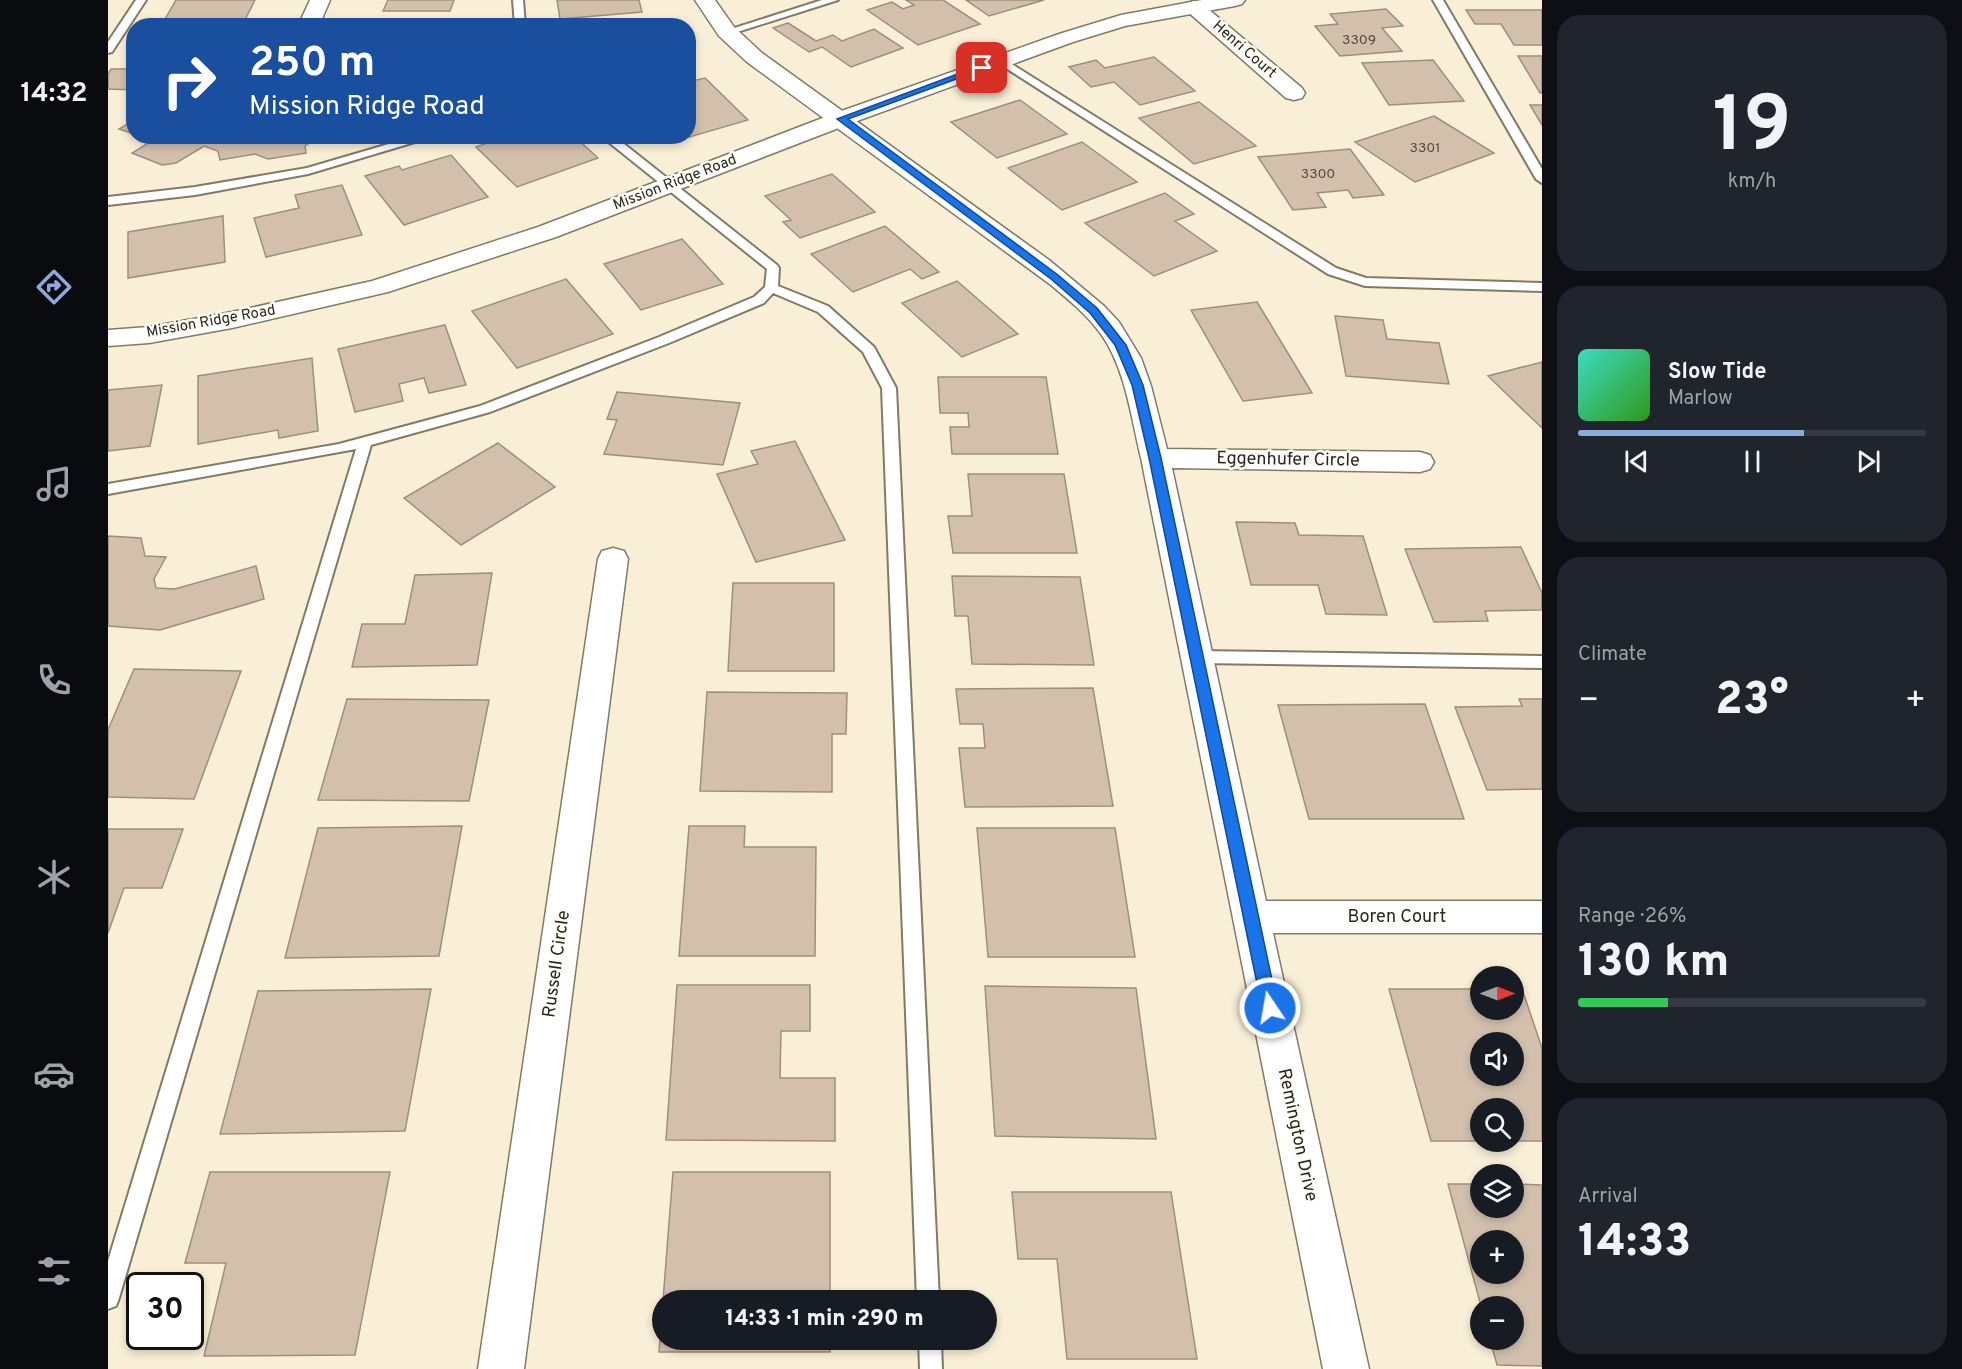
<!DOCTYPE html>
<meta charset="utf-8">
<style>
:root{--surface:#171b24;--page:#20242c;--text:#f1f3f6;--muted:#9ea1a6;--line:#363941;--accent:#8da9db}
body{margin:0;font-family:Overpass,sans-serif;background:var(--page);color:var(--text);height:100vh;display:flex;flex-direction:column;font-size:22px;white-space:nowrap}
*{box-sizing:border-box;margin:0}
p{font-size:20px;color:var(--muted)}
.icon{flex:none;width:33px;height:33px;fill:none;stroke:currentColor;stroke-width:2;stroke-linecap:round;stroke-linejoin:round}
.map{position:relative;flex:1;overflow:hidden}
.details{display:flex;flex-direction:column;gap:15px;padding:15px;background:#0d0f14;width:420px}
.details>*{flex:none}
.banner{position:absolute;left:18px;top:18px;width:570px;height:126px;border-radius:24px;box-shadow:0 3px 9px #0003;background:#1a4fa0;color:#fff;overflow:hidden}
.needle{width:39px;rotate:90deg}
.fabs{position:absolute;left:1362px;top:966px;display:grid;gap:12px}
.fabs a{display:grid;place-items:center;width:54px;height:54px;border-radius:50%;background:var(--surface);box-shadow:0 3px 9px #0003;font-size:30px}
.speed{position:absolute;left:18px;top:1272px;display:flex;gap:12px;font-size:30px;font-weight:700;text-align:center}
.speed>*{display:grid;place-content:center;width:78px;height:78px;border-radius:50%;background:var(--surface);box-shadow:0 3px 9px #0003;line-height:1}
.speed .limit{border:3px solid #111;border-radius:9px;background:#fff;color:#111}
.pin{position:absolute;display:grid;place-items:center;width:51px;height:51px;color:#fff;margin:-26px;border-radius:12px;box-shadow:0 3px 9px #0006}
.me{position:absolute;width:66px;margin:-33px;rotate:348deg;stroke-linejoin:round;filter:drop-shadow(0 0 4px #0008)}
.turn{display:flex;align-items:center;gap:21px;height:126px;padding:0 24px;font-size:27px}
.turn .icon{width:78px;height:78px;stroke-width:2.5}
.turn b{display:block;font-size:42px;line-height:51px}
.big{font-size:45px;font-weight:800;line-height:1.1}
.details .widget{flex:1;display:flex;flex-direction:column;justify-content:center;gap:9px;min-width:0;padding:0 21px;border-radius:24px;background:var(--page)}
.details .dial{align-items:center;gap:0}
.dial b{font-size:78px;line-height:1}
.song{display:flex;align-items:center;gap:18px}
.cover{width:72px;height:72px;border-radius:9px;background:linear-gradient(135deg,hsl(170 70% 55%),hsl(110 70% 35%))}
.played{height:6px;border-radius:3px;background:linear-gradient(90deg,var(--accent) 65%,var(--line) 65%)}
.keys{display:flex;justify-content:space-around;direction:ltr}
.heat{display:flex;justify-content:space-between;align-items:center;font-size:33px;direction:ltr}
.charge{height:9px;border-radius:4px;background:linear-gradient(90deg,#34c759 26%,var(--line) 0)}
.trip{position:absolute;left:544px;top:1290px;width:345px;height:60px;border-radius:30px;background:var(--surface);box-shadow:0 3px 9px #0003;font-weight:800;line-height:60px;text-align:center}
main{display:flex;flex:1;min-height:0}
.tabs{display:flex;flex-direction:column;width:108px;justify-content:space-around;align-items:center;background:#090b0e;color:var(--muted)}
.tabs .icon{width:42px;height:42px}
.tabs .active{color:var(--accent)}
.tabs b{font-size:27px;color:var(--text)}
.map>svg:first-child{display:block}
.building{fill:#d2c0ad;stroke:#9f8e7c;stroke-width:1.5;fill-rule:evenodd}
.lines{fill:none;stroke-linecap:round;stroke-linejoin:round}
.service-casing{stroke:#837a65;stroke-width:4}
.minor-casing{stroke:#837a65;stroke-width:3}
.tertiary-casing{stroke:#837a65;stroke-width:3}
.service{fill:#fff;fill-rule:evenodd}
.minor{fill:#fff;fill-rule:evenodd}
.tertiary{fill:#fff;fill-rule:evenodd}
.route{fill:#1a73e8;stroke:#114b97;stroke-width:1.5}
.labels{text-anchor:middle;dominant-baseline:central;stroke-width:5;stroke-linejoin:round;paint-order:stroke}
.far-number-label{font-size:14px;fill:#554d42}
.far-street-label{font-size:15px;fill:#2b271f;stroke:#fffdf8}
.street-label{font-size:18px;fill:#2b271f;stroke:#fffdf8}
</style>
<main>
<nav class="tabs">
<b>14:32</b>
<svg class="icon active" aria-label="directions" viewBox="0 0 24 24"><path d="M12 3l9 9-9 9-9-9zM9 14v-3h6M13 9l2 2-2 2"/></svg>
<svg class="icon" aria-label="music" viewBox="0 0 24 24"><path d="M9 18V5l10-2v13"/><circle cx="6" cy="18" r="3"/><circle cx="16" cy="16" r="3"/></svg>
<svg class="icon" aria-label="phone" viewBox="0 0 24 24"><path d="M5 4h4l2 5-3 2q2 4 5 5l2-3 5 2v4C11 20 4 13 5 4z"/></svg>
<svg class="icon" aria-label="climate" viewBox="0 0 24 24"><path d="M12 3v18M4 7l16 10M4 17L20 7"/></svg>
<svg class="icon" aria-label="car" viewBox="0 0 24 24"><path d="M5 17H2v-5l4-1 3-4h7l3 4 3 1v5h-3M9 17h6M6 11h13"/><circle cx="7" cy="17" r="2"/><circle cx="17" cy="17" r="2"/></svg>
<svg class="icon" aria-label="filters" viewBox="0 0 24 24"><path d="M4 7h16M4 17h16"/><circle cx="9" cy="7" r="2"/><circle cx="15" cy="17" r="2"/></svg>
</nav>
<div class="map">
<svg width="1434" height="1369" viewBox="0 0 1434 1369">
<rect width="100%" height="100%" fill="#f9efd7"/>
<path class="building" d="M68 0H147L134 26H53Z
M280 0H346L342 11H275Z
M449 0H531L534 12 452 19Z
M798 0H835L872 24 810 45 759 10 784 2 795 9 806 5Z
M858 0H936L881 16Z
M1278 9 1295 26 1274 28 1294 51 1232 56 1207 26 1230 24 1222 14Z
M1358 10H1434V45H1406L1393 24H1367Z
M295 19H367L365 26H292Z
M680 23 708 41 725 35 734 41 766 29 795 48 743 67 714 47 701 52 665 28Z
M1410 56H1434V93H1432Z
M1046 57 1087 91 1032 105 1006 82 983 87 961 67 988 60 997 68Z
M1325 60 1356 101 1281 105 1254 63Z
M26 65V90L0 89V74L3 69H23Z
M597 78 640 120 561 143 555 136H580V82Z
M912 100 959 134 889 158 843 122Z
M1091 102 1148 146 1086 164 1031 118Z
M1422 105H1434V125Z
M1326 116 1386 153 1307 182 1247 142Z
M26 120V134L11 129Z
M31 136H248L249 139 226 143 210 137 197 146 198 153 160 159 147 154 112 160 110 151 96 146 68 163 54 165 24 153 39 144 38 139Z
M398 136H466L490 158 409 187 368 147Z
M974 142 1029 182 954 210 900 168Z
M1242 149 1276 195 1245 198 1240 190 1209 193 1218 207 1185 210 1150 157Z
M343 155 380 197 296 225 257 176 291 166 294 170Z
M724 174 767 212 692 238 675 222 683 220 657 196Z
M234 185 254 235 158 257 146 218 191 208 187 195Z
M1057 193 1086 214 1067 221 1109 251 1046 276 977 223Z
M115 216 117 262 20 278V232Z
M777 226 831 272 814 279 802 269 745 292 703 254Z
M574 239 615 284 533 310 496 264Z
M458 279 505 334 409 368 364 311Z
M849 281 910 334 854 357 794 303Z
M1149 302 1204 393 1135 401 1083 310Z
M1227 316 1275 320 1279 339 1331 343 1341 384 1238 376Z
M337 325 358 385 321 393 316 378 291 384 295 401 247 412 230 349Z
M204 358 210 431 171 438 170 430 90 444V376Z
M1434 362V428L1380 376Z
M830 377H938L950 454H844L842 427H861L860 413H832Z
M54 385 42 446 0 451V390Z
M509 392 632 403 615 465 496 454 509 420 499 419Z
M687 441 737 540 648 562 609 474 650 464 643 451Z
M390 443 447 487 353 545 296 498Z
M860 474H956L969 553H845L840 516H864Z
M1128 522 1187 523 1191 535 1255 536 1279 615 1218 614 1210 585H1143Z
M0 536 33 538 37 556 58 557 46 579 48 588 67 589 148 566 156 599 52 630 0 626Z
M1413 547 1434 593V610L1377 611 1380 621 1326 622 1297 549Z
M384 573 369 665 244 667 254 624H297L307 575Z
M844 576 972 577 986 665 864 664 860 616H847Z
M625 583H726V671H620Z
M26 669 133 671 86 799 0 797V730Z
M985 688 1005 806 857 807 851 748H877L875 724H852L848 689Z
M599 692 739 693 738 734H724V792L592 791Z
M239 699 381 700 361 801 210 800Z
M1411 699H1434V789L1379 790 1347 707 1414 706Z
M1317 704 1356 819H1201L1170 705Z
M354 826 331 956 177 958 210 828Z
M581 826H637L636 847H708L707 956H571Z
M869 828H1007L1027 957H880Z
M0 829H75L54 888H16L0 933Z
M569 985H702V1031H673L672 1078H727V1141L558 1140Z
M877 986 1028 988 1048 1139 887 1136Z
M323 989 297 1131 112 1134 150 991Z
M1281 989H1372V1010H1406V989H1414L1434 1048V1141H1406V1108H1372V1141H1323ZM1372 1042H1406V1076H1372Z
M102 1172H282L247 1355 96 1356 118 1263H77Z
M565 1172H722V1300H555V1340H722V1352H551Z
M1340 1184H1372V1208H1406V1184L1434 1185V1366L1389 1365 1382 1340H1406V1306H1373ZM1372 1240H1406V1274H1372Z
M904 1192H1063L1089 1359H959L949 1259H910Z"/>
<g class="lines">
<defs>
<path id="service" d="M28 0H38L4 52 0 53V42Z
M405 0H415L417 26H407Z
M714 0H730L623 34 614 32Z
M1325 0H1335L1434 169V183L1428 179Z
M894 58 1228 268 1258 278 1434 283V291L1257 286 1220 274 890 63 889 61Z
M308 136H327L200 174 87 195 0 205V197L87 187 199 168Z
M493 136H506L669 265 671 268 670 286 720 306 766 347 788 388 831 1300H809L774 388 755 352 710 312 665 293 656 303 561 343 382 412 263 445 11 1298 8 1306 0 1309V1261L248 449 0 494V484L231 444 372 406 551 337 646 297 657 287 659 269Z
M1089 651 1434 656V668L1089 663 1083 661 1081 657 1083 653Z
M811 1340H833L834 1369H812Z"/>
<path id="minor" d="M202 0H222L211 26H190Z
M587 0H607L626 27 654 53 941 260 996 306 1011 322 1033 358 1043 386 1059 449 1312 452 1322 455 1326 462 1322 469 1312 472 1064 468 1158 901H1434V933H1165L1261 1369H1215L1033 458C1023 417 1018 370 993 334 979 315 961 300 943 285L639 62 611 36Z
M1086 1 1093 3 1194 88 1197 93 1194 98 1186 100 1178 98 1079 11 1076 7 1079 3Z
M505 548 516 551 520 559 416 1369H370L490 559 494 551Z"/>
<path id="tertiary" d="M1094 0H1137L1134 4 1127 6 1017 26 965 42 741 124 448 237 280 292 124 328 41 343 0 346V330L41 327 124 312 264 281 430 227 725 114 951 34 1013 15Z"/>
</defs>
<use href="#service" class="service-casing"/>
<use href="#minor" class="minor-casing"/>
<use href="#tertiary" class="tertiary-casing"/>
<use href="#service" class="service"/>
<use href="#minor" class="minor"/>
<use href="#tertiary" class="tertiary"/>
</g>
<path class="route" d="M871 66 878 68 740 119 950 275 989 308 1018 345 1035 385 1053 458 1170 1008 1168 1013 1162 1015 1157 1013 1154 1008 1041 458 1024 385 1007 345 982 313 943 279 729 119Z"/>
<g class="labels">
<g class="far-number-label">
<text x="1251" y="40">3309</text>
<text x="1317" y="148">3301</text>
<text x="1210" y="174">3300</text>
</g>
<g class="far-street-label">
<text transform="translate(1136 50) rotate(41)">Henri Court</text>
<text transform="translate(567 183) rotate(-21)">Mission Ridge Road</text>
<text transform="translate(103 322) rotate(-10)">Mission Ridge Road</text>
</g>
<g class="street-label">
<text transform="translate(1180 460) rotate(1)">Eggenhufer Circle</text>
<text x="1289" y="917">Boren Court</text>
<text transform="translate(449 964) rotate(-82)">Russell Circle</text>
<text transform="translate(1189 1135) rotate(78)">Remington Drive</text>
</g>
</g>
</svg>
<div class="fabs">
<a><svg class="needle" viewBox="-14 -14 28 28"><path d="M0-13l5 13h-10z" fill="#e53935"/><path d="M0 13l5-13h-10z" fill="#9ea1a6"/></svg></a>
<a><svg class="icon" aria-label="sound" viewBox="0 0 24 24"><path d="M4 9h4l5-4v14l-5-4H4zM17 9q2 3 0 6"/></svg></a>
<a><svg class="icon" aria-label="search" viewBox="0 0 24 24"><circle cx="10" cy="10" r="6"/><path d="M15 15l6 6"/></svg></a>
<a><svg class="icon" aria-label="layers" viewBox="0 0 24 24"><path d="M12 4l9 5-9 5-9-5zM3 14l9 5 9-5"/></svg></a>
<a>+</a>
<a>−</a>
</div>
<div class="speed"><div class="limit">30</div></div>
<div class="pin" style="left:874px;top:68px;background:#d93025"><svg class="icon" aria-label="arrive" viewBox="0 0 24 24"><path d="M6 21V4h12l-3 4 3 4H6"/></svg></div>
<svg class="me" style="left:1162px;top:1008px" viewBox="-20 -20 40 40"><circle r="17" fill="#1a73e8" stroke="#fff" stroke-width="3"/><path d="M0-11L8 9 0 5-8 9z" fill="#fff"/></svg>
<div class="trip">14:33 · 1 min · 290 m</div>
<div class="banner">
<div class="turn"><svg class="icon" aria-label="right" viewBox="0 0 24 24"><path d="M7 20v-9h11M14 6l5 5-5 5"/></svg><div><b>250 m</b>Mission Ridge Road</div></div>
</div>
</div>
<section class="details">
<div class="widget dial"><b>19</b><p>km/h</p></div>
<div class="widget">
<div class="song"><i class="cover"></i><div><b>Slow Tide</b><p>Marlow</p></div></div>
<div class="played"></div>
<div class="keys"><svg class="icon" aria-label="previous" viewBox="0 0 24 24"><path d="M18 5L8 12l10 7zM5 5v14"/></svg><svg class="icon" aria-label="pause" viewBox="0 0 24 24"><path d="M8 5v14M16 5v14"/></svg><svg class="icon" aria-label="next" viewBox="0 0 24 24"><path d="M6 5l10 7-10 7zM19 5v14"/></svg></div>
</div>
<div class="widget"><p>Climate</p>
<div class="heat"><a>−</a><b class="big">23°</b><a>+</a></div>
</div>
<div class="widget"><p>Range · 26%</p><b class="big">130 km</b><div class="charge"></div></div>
<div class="widget"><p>Arrival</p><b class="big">14:33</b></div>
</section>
</main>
